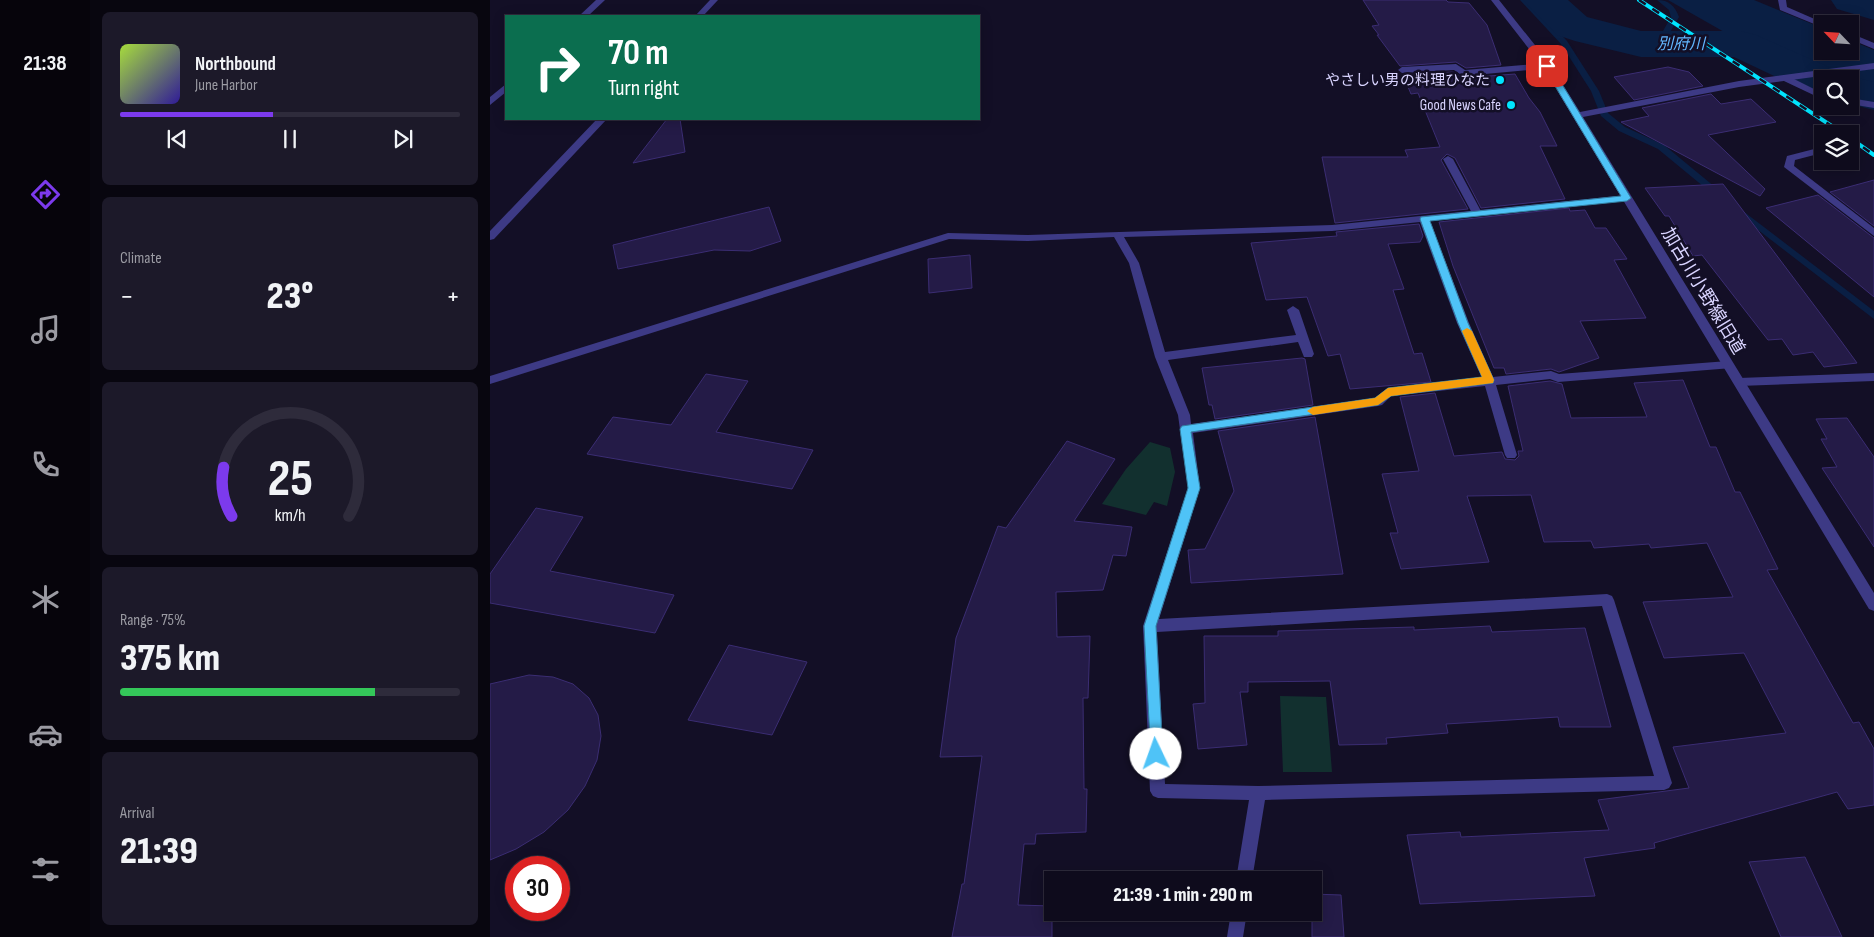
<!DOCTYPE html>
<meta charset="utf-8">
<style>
:root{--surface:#0e0b1c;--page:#1c1929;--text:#f1f3f6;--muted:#9b9ba3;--line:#2e2b3b;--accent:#7c3aed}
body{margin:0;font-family:"Sofia Sans Condensed","Noto Sans JP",sans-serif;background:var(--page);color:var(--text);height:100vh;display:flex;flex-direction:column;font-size:19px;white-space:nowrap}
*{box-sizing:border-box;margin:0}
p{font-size:16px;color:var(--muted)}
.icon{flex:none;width:28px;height:28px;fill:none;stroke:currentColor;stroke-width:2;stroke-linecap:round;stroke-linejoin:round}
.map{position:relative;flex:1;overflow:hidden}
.sheet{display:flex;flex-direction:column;gap:12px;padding:12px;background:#08060f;width:400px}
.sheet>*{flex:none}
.guide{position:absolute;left:15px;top:15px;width:475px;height:105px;border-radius:0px;box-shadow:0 2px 12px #0003,0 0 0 1px var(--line);background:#0b6e4f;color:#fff;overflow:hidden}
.needle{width:32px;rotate:295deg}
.controls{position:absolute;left:1324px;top:15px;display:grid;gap:10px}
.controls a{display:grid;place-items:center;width:45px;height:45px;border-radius:0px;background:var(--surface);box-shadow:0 2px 12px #0003,0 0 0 1px var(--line);font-size:25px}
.speed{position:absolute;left:15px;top:856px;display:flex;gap:10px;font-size:25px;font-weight:700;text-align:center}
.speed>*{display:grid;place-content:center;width:65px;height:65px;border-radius:50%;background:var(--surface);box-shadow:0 2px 12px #0003,0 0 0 1px var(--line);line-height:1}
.speed .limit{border:8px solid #d22;background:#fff;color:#111}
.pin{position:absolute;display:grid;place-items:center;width:42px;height:42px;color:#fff;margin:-21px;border-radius:10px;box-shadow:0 2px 8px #0006}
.me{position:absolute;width:55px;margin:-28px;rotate:357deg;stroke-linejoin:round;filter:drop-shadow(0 0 4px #0008)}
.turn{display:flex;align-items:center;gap:18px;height:105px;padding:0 20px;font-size:22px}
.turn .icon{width:65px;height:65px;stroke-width:2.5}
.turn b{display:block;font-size:35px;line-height:42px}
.big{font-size:38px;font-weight:800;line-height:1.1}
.sheet .tile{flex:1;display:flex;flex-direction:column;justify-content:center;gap:8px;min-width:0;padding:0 18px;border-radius:8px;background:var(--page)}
.sheet .dial{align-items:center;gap:0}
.dial svg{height:130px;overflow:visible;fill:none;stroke:var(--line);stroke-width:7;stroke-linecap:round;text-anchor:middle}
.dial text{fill:var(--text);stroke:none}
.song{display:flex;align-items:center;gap:15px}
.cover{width:60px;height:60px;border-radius:8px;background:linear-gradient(135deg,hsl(80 70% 55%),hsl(250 70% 35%))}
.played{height:5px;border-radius:2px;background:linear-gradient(90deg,var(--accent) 45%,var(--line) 45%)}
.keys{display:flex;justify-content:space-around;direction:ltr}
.heat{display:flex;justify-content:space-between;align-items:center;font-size:28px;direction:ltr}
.charge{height:8px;border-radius:4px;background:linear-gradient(90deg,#34c759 75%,var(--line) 0)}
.trip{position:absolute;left:554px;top:871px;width:278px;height:50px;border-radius:0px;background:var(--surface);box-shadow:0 2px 12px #0003,0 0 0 1px var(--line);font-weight:800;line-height:50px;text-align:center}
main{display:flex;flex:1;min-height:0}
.menu{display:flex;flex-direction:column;width:90px;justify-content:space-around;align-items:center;background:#06040b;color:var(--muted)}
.menu .icon{width:35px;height:35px}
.menu .active{color:var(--accent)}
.menu b{font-size:22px;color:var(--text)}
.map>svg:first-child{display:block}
.green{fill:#12302f}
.water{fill:#0a1f44}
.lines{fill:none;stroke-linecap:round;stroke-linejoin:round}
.stream{fill:#0a1f44;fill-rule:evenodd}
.river{fill:#0a1f44;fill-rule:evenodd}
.building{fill:#241b47;stroke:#3b2d73}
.service{fill:#3d3a85;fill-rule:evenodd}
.minor{fill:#3d3a85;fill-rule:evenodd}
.tertiary{fill:#3d3a85;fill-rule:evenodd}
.rail-casing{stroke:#00e5ff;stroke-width:4}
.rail{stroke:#130f26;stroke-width:2.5;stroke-dasharray:8;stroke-linecap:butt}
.route{fill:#4fc3f7;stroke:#337fa1}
.slow{fill:#f59e0b}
.poi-dot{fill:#00e5ff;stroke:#130f26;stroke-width:2}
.labels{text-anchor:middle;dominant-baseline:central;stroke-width:5;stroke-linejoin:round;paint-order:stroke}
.far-poi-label{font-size:15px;fill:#d9d4ff;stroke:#130f26;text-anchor:end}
.far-water-label{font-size:16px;font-style:italic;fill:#62b6ff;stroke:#130f26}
.street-label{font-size:18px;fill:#d9d4ff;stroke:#130f26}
</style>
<main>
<nav class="menu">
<b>21:38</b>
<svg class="icon active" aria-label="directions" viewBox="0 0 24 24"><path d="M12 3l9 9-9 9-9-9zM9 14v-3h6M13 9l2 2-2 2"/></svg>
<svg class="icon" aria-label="music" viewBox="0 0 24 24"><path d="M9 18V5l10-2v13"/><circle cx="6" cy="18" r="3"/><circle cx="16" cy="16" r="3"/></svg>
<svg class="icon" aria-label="phone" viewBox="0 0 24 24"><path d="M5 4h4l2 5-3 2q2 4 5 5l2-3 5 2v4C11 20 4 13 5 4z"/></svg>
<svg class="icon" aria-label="climate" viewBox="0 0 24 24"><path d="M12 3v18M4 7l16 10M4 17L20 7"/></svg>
<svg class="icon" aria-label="car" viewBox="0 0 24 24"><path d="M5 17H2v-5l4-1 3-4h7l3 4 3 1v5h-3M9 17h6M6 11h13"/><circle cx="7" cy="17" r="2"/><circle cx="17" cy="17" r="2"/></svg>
<svg class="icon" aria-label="filters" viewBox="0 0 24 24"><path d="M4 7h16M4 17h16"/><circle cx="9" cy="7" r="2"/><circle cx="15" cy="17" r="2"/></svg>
</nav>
<section class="sheet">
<div class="tile">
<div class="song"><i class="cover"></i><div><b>Northbound</b><p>June Harbor</p></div></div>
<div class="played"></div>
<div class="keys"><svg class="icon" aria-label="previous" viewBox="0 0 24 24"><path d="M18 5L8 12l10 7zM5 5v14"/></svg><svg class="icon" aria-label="pause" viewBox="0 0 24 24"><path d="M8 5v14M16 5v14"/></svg><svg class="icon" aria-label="next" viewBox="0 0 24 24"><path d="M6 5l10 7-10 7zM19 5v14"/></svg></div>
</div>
<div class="tile"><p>Climate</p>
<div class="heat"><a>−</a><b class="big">23°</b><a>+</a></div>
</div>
<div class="tile dial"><svg viewBox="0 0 100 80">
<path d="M14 69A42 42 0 1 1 86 69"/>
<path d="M14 69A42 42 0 0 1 9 39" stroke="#7c3aed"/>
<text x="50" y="56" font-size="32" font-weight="700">25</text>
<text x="50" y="72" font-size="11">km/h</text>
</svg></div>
<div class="tile"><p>Range · 75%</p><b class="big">375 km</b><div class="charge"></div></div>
<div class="tile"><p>Arrival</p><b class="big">21:39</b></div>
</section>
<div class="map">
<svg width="1384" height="937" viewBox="0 0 1384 937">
<rect width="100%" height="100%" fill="#130f26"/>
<path class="green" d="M660 442 680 448 685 472 677 506 664 502 656 515 612 504 636 469Z
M790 696 836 697 842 772H793Z"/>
<path class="water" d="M1178 0H1264L1332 28V51H1360V40L1384 50V93L1360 88V79H1334L1243 37Z"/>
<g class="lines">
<path class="stream" d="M1030 0H1038L1077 41 1109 91 1118 113 1135 127 1174 145 1231 192V196H1225L1168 149 1129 131 1111 116 1101 91 1071 44Z
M1044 0H1052L1079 24 1087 28 1154 44 1173 31 1181 17 1179 10 1167 0C1179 0 1185 6 1189 17L1179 34 1163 45 1203 44 1207 46 1203 48 1155 49 1081 32 1073 28Z
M1238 47H1252L1294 69 1287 71 1248 51H1238Z
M1360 92 1384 97V101L1360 96Z
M1249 208 1384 311V319L1246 213V209Z"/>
<path class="river" d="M1033 0H1078L1097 17 1151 31H1251L1266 35 1348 71 1353 78 1360 76 1384 82V110L1360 104V79H1332V95L1316 91 1244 57H1151L1085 41 1067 35Z
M1341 0H1384V20L1347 9Z"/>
</g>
<path class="building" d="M873 0H956L958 2 979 3 997 25 1011 65 976 68 966 62 910 66 887 35H889L882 26 889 25Z
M1178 67 1199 72 1213 86 1144 100 1124 77Z
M963 72 973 78 1025 74 1039 98 1050 112 1067 146H1050L1075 199 991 208 965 158 957 154 951 160 978 209 845 223 832 157H918L915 150 950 147 928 93 921 94 913 75Z
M1221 94 1231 104 1261 99 1286 122 1218 135 1275 189 1270 196 1131 122 1159 116 1152 108Z
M177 119H190L195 152 143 163Z
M1384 180V226L1340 192Z
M1233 184 1351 341 1367 363 1334 367 1323 352 1303 355 1292 339 1278 340 1212 255 1203 256 1179 216H1175L1155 188Z
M1328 195 1384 238V297L1276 208Z
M279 207 291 241 260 251 224 250 128 269 123 245Z
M1079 208 1080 211 1095 210 1105 228H1116L1137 259 1124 260 1156 318 1090 321 1109 358 1069 372 1061 369 1016 374 1014 368H1004L963 266 949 222Z
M929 224 933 236 930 242 898 244 914 289 903 290 924 354 932 353 941 382 860 389 850 354 838 356 817 297 776 300 761 243 847 236 846 232Z
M480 255 482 288 439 293 438 259Z
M812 358 815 359 823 405 725 419 722 405H719L712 368Z
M216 374 258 381 226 432 323 450 302 489 97 454 123 417 181 425Z
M1193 380 1220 447H1226L1245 492H1250L1288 569 1277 570 1363 723 1369 722 1384 749V805L1358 809 1347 792 1164 843 1165 848 1094 858 1105 896 930 904 917 835 970 832 971 837 1119 830 1108 800 1199 788 1183 747 1296 733 1254 653 1174 658 1153 602 1243 597 1217 543 1161 548 1159 544 1104 548 1101 541 1054 542 1041 495 977 496 999 562 911 569 900 533H908L892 474 929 471 910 397 945 393 964 456 1012 452 1015 459 1025 460 1029 456 1028 451H1033L1018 386 1060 381 1072 384 1081 418 1157 417 1144 383Z
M825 417 853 574 701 583 698 550 715 549 744 491 728 431Z
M1357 418 1384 457V547L1332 468 1347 467 1331 439H1337L1326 419Z
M577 441 625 459 584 521 642 527 636 556 623 555 613 590 566 592 567 637 600 636 598 698H593L594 789H597L596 832 546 834 545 844H534L528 905 562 906V937H462L472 884H474L492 756 450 757 466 638 508 526 516 528Z
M46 508 93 517 60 571 184 595 165 633 0 603V574Z
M1000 626 1002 632 1095 628 1121 727H1070L1068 717 956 724 958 733 896 738 897 744 849 745 840 681 758 682V692H750L757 745 708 749 703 704 715 703 714 636H788V631L924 627V630Z
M239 645 317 662 282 735 198 720Z
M39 675 63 677 83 684 99 698 108 715 111 736 107 760 95 786 78 810 54 832 26 849 0 860V684Z
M1315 857 1352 937H1291L1259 862Z
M822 894 851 895 854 937H822Z"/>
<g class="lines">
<path class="service" d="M106 0H115L98 16H89Z
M16 84V92L0 105V97Z
M958 156 963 159 992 213 991 215 987 216 982 213 953 159Z"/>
<path class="minor" d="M1288 0H1296L1297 7 1336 24 1329 26 1290 10Z
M1360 33 1384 43V49L1360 39Z
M1057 63 1061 66 1060 68 973 76 964 70 912 73 908 70 912 67 966 64 975 70Z
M1294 77H1300L1332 93V99L1294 81Z
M1360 98 1384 102V108L1360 104Z
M1332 147V153L1305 160 1304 166 1384 228V236L1294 167 1297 156Z
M1137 195 1141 196V200L940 221 979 323 1003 377 1061 371 1069 374 1238 361 1244 365 1242 368 1068 382 1060 379 1006 385 1027 455 1025 458H1017L1015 455 995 386 901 396 892 405 888 406 703 433 710 488 669 619 1117 594 1122 596 1124 600 1182 783 1179 788 1174 790 775 800 762 880H746L759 800 668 798 663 796 660 791 653 626 698 488 688 415 665 357 639 263 624 237 538 241 459 239 0 384V376L458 233 538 235 842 225ZM930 222 967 323 992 378 898 388 885 398 701 424 700 415 678 360 808 342 814 357H822L824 354 809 310 803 306 797 310 806 335 675 352 649 263 634 237 842 231ZM1112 606 1164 776 768 786 675 784 667 632Z
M1384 373V381L1249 386 1243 382 1249 378Z
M741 912H757L753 937H737Z"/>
<path class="tertiary" d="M220 0H228L213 16H205Z
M1001 0H1009L1060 64 1090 112 1249 81 1384 63V69L1249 87 1093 117 1384 593V611L1379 609 1053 67Z
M107 119H117L4 239 0 240V231Z"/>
<defs>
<path id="rail" d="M1149 0 1354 134
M1360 138 1384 155"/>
</defs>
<use href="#rail" class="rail-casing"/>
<use href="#rail" class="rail"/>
</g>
<path class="route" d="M1057 64 1061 66 1141 198 1137 201 940 221 978 323 1004 380 1003 383 901 396 888 405 701 432 710 488 666 626 673 754 671 759 666 761 661 759 654 626 698 488 690 429 692 426 885 398 898 388 992 377 968 323 930 219 931 217 1131 196 1053 66Z"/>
<path class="slow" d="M977 328 982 331 1004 380 1003 383 901 396 888 405 823 415 817 411 823 407 885 398 898 388 992 377 972 331Z"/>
<g class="poi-dot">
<circle cx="1010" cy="80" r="5"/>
<circle cx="1021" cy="105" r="5"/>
</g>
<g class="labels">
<g class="far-poi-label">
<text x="1000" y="80">やさしい男の料理ひなた</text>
<text x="1011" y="105">Good News Cafe</text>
</g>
<g class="far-water-label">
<text x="1191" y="44">別府川</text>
</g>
<g class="street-label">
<text transform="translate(1213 291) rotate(59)">加古川小野線旧道</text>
</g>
</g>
</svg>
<div class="controls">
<a><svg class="needle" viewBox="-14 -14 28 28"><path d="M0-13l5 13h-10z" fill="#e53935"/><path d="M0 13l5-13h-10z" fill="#9b9ba3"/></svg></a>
<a><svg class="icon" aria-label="search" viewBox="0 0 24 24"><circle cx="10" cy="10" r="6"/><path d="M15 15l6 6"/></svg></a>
<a><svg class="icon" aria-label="layers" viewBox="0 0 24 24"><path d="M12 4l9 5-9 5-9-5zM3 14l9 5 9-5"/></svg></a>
</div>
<div class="speed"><div class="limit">30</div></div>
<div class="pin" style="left:1057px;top:66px;background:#d93025"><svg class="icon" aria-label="arrive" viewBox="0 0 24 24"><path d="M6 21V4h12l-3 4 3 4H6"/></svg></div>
<svg class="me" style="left:666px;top:754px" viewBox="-20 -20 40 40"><circle r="19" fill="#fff"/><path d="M0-13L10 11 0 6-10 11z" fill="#4fc3f7"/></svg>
<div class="trip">21:39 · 1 min · 290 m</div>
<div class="guide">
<div class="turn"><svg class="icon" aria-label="right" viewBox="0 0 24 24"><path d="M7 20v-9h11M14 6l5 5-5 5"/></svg><div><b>70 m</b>Turn right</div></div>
</div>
</div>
</main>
